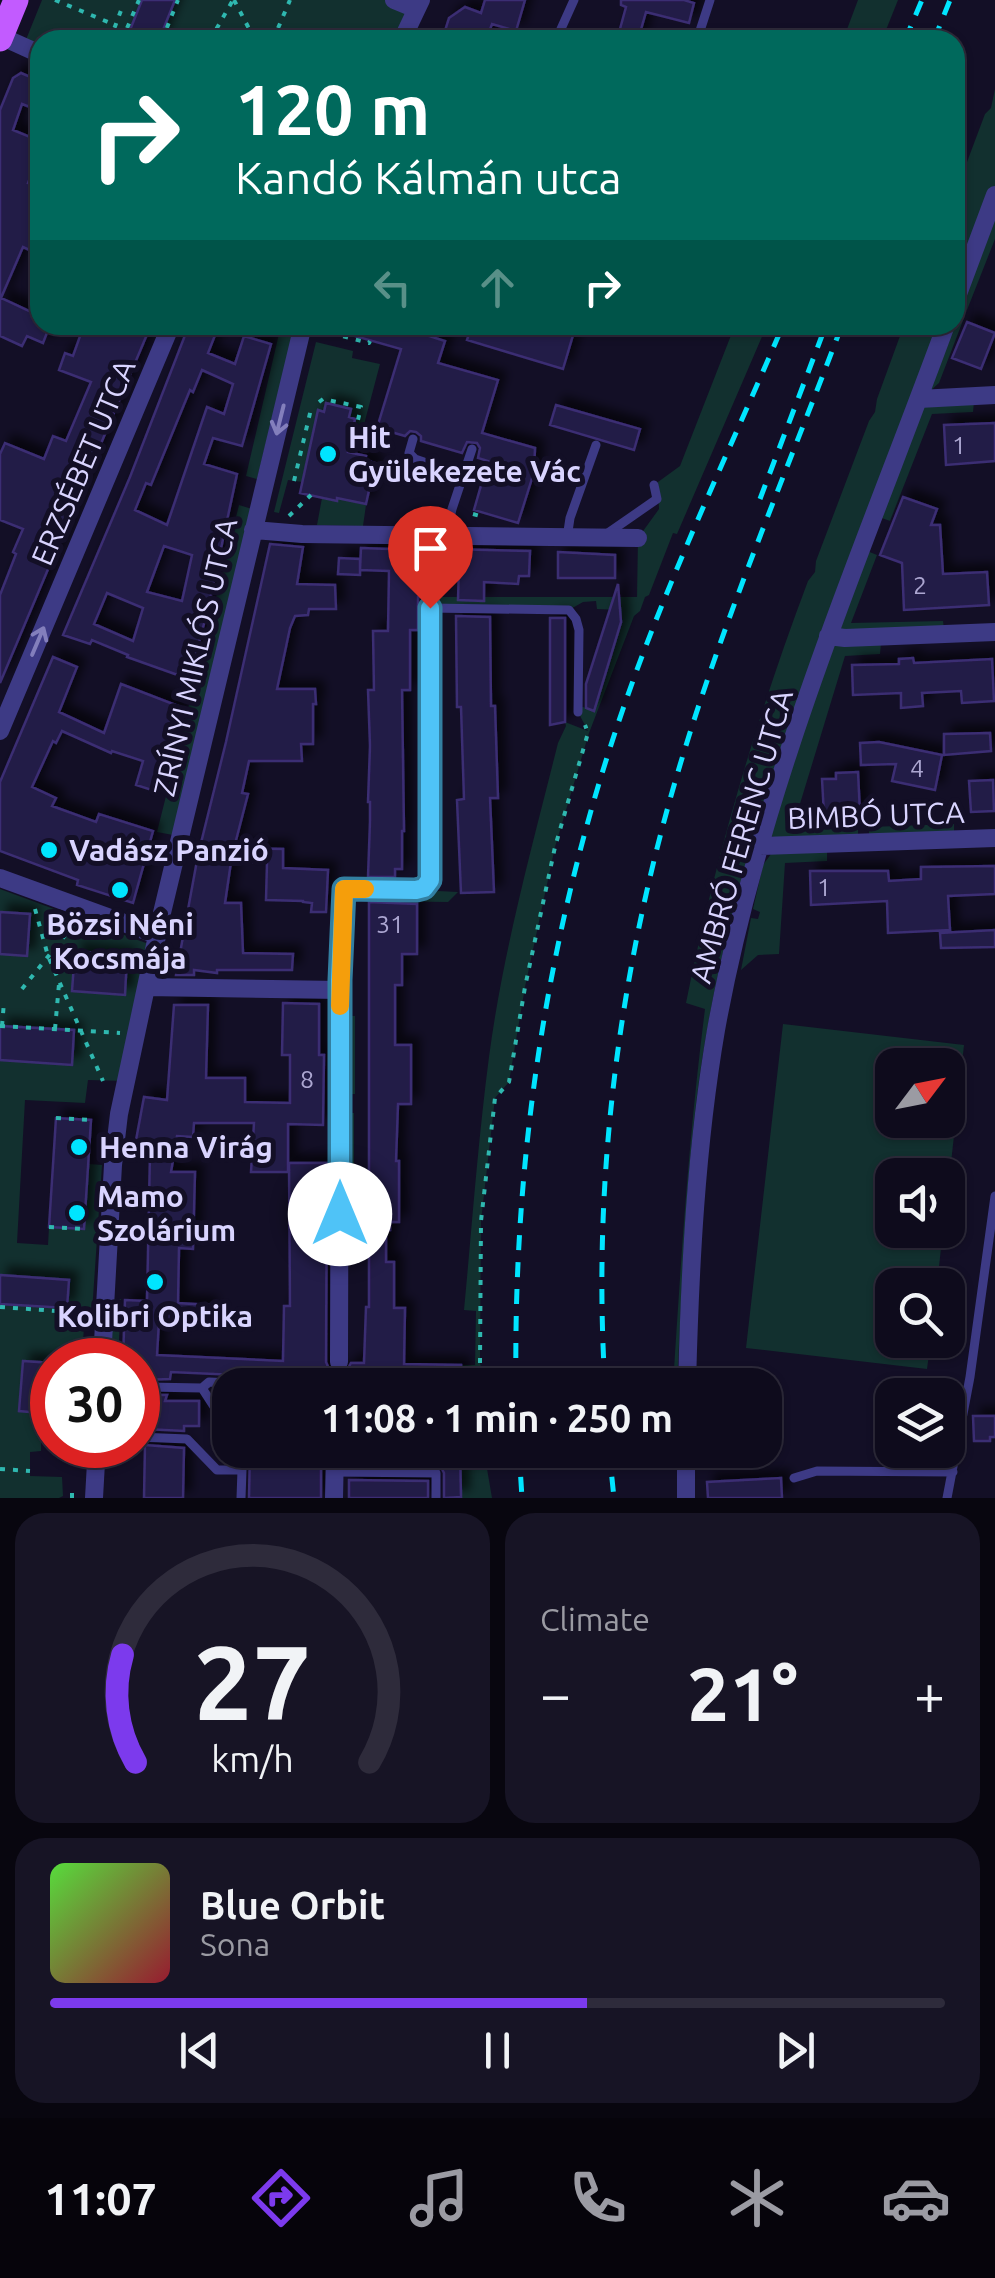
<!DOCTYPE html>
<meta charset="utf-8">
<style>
:root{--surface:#0e0b1c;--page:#171425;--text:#f1f3f6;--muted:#9b9ba3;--line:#2e2b3b;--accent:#7c3aed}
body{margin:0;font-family:Ubuntu,sans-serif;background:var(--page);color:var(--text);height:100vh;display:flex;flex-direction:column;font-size:38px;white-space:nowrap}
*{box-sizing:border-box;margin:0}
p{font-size:32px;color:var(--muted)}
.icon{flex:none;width:55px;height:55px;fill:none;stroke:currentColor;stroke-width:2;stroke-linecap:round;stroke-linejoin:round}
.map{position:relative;height:1498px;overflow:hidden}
.details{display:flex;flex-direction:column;gap:15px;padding:15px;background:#08060f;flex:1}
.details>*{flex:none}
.guide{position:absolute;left:30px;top:30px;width:935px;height:305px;border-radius:30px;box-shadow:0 2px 8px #0004,0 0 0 2px var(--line);background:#00695c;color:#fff;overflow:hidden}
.needle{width:65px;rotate:58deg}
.tools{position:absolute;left:875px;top:1048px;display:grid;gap:20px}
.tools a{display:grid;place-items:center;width:90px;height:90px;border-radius:20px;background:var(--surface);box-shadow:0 2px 8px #0004,0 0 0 2px var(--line);font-size:50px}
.speed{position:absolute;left:30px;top:1338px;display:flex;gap:20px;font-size:50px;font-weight:700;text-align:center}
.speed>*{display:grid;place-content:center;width:130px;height:130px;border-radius:50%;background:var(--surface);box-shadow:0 2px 8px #0004,0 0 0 2px var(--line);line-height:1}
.speed .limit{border:15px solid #d22;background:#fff;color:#111}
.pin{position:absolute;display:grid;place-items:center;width:85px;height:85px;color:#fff;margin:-102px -42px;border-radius:50% 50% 50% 0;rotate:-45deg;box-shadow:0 0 10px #0007}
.pin .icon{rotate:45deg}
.me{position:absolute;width:110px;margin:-55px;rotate:0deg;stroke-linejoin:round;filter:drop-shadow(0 0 8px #0008)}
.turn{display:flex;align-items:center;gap:35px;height:210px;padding:0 40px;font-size:45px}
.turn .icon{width:130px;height:130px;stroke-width:2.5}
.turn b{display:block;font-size:70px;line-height:85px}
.lanes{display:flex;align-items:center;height:95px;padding:0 40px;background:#0003;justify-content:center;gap:50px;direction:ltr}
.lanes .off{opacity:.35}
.big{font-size:75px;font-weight:700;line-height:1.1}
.details .card{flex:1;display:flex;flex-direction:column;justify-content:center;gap:15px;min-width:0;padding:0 35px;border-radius:30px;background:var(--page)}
.details .dial{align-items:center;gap:0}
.dial svg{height:260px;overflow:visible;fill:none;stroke:var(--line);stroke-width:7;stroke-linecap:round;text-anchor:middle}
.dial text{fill:var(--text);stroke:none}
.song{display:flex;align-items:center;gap:30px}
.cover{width:120px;height:120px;border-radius:15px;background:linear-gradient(135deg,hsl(110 70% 55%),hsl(350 70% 35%))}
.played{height:10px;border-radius:5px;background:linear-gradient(90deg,var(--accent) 60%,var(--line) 60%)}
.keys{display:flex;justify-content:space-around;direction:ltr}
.heat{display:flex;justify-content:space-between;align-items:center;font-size:55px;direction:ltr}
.details .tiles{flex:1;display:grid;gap:15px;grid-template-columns:1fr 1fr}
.card:last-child{grid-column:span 2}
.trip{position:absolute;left:212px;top:1368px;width:570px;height:100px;border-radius:30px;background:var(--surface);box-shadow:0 2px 8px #0004,0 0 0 2px var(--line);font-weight:700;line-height:100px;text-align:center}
.tabs{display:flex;height:160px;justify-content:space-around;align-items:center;background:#06040b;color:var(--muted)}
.tabs .icon{width:70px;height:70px}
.tabs .current{color:var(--accent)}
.tabs b{font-size:45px;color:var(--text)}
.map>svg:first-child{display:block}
.green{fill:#12302f;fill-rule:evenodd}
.building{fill:#241b47;stroke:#3b2d73;stroke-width:2.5;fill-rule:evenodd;filter:url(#shadow)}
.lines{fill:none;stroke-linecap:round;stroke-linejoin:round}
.path{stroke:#2fb8b0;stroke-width:4;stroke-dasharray:5 8;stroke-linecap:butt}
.service{stroke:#3d3a85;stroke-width:9}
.minor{stroke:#3d3a85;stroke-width:18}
.primary{stroke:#c25bff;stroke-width:25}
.rail{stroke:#00e5ff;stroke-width:5;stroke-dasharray:15 12;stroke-linecap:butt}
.oneway{stroke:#837fbc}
.route-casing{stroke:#337fa1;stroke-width:25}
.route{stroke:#4fc3f7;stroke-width:18}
.slow{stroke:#f59e0b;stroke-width:18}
.poi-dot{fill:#00e5ff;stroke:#130f26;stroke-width:4}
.labels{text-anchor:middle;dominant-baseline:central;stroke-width:10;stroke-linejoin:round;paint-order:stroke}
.number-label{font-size:25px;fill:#aca6d1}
.poi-label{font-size:30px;font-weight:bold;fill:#d9d4ff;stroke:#130f26;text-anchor:start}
.street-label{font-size:30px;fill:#d9d4ff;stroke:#130f26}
</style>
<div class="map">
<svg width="995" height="1498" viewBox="0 0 995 1498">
<defs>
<filter id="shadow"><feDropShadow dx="8" dy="-8" stdDeviation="5" flood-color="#0009"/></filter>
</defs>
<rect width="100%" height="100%" fill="#130f26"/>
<path class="green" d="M42 0H394L416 9 402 40H40V54L23 47Z
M858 0H898L882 40H843Z
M995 89V239L967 310 955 305V194L985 114 991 108Z
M955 314 964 318 939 383C932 389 927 394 928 404L974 402 973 412 932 414 890 521 874 515 862 549 877 555 851 623 943 621 944 629 845 632 835 627 830 645 881 643 880 654 845 656 792 830 858 828V836L785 838 754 835C729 920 708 1008 697 1096 685 1192 682 1289 677 1385H673C681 1259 689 1134 705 1009L686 1003C715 858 756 719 808 581L815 572 816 561 869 421 875 412 877 399 904 325H955Z
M281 325H295L257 479 246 476Z
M735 325H767L677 534 673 533 649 595 645 597 640 611 634 616 589 733 555 847 525 987 509 1082 495 1098 481 1221 480 1363 485 1385H461V1365H475L476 1311 464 1310C472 1226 478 1141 489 1057 503 951 532 847 558 743L566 726 565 722 588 731 578 712 579 706 594 710 621 622V610L597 609 596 601 583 602 569 610 430 608 425 597H637L638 538 659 509 658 482 680 466Z
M316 342 353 351 352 358 380 364 357 451 348 449 355 419 349 417 350 409 326 403 324 412 318 411 302 482 288 480 279 513 274 512Z
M322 498 336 501 337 498 366 505 363 526 317 525Z
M239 505 252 509 173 835 157 832Z
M954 824V833L869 836V827Z
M827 850V861L785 863 779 954 758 955 741 970 751 918 758 919 760 912 753 909 763 865 771 854Z
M0 889 154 946 126 1081 88 1080 85 1103 25 1100 17 1243 48 1245 49 1227 84 1228 89 1164 102 1165 91 1327 84 1328 83 1341H91L90 1360H52V1414L41 1413V1451L30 1452V1476L62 1477 63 1496 59 1498H0Z
M438 891 458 892 448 902 365 901 366 898H424Z
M348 1016H355V1094H347Z
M783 1024 964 1045 948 1190V1175H892V1230H943L937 1285H892V1340H931L927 1369 746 1348ZM892 1065H948V1120H892Z
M347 1113H354V1191H346Z
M111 1299H121L118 1360H107Z
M460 1450H489L485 1457 492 1498H461Z"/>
<path class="building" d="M142 0H175L159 40H126Z
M485 0H525L516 31 492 24 486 40H442L449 18 465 7 481 13Z
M621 0H684L694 3 689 23 646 12 638 40H617L626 7 621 5Z
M21 73 40 81V111L22 104 13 130 40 141V152L28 183 40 188V255L23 247 1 298 40 316V325H50L43 343 27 336 22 346 0 336V110L13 78Z
M967 322 995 333 981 369 952 358Z
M84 325H151L0 683V595L16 554 13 552 23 529 0 520V454L5 443 44 459 53 436 66 441 91 382 59 370 65 353 73 356Z
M189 325H219L208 353 235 364 244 336 271 344 242 446 213 438 204 464 237 474 208 609 189 679 127 657 128 655 92 640 90 644 63 635 130 477ZM202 370 233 384 224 414 207 407 167 525 135 510 146 483 151 485 190 390 193 392ZM164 546 192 555 182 601 147 592ZM107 593 143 608 133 641 94 624Z
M331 325H395L445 341 438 363 498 380 482 433 535 448 534 472 518 523 474 510 488 461 478 458 480 448 477 443 467 442 462 453 421 441V436L416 432 410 431 405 436 377 428 401 349 330 329Z
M472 325H576L563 369 467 340Z
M326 403 351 409 349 417 355 419 348 452 366 456 365 460 375 463 366 504 337 498V501L300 493 318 410 324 412Z
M556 405 640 429 634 450 550 425Z
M995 423V461L946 465 944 425Z
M903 497 937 509 931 525H940L943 574 987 572 989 605 904 610 902 563 880 555Z
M270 544 303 547 297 584 335 585 336 609H309L308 615 295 616 290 628 277 689H315L316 704H313V744H301L302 761H249L242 793 248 794 234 848 283 849V868L328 870 326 912H311L312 903 303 902V901L266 900 267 863 231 862 225 903H241L243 953 293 954 292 970H217V973L194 970V975H176L198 855 226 742Z
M361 548 418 550 417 573H424L425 597H418V630H410V690H402L404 831H402V869H395V877H368L370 821V802H368L370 746 368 690H374L373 631H388L389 571 360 570V575L338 574 339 558 360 559V570Z
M446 549 530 551 529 576H519L518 584 484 582V601L458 600 459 565H446Z
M558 552 615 555V578H558Z
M618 584 621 622 594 711 586 708V684Z
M456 616 490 617 491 706H495L498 798H490L494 892 461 893 457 800 464 799 461 707H457Z
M550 618H565V722L550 725Z
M53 657 77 667 59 712 104 733 121 684 181 707 170 756 158 792 136 785 143 761 112 751 111 753 62 731 56 743 53 741 32 787 56 798 52 806 96 822 99 814 153 831 133 903 77 885 78 880 0 851V782Z
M913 658 914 663 992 659 994 701 962 703 961 691 922 693 923 706 901 708V693L853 695 852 665 899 664V659Z
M990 733 991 751 944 755V734Z
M879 742 942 755 935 790 892 781 896 764 861 765 860 743Z
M858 772 860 814 824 815 822 779H836V773Z
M993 780 994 811 971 812 969 781Z
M995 866V894L948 896 950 930 888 933 887 901 811 905 810 871H888L889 881 921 879V867Z
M369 902 417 904V954H402V985H395V1045H411V1104H398L396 1161H399V1222H390V1230H386V1262H394V1308H405L404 1364 461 1365V1385L286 1380 280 1377 171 1372 170 1379 143 1380 141 1390 147 1395H167L165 1401H199V1426H184V1431L145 1429V1425H138V1360H123L125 1300 147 1301 150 1153 134 1151 144 1097 167 1100 174 1005H208L206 1078H245V1102L290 1103V1055H282L283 1003 319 1004V1055H324L323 1125 288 1124V1172H251L254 1123H194L193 1137 177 1136 171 1172H195L193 1249 179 1248 178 1303 209 1305 207 1323 159 1321 157 1355 283 1361 284 1306H290L289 1163H327L326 1362 329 1369 338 1374 346 1372 351 1363H364L366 1307H369Z
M0 912 30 914 27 956 0 954Z
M995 930V947L941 948 940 933Z
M75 951 127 956 125 995 72 991Z
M0 1026 74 1030 72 1065 0 1060Z
M56 1118 91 1120 84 1229 49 1227Z
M0 1275 69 1280 67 1308 0 1304Z
M23 1361 52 1363V1414L19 1411Z
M973 1416H995V1437H990V1441H974Z
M145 1445 184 1448 183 1498H144Z
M250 1450H321V1498H249Z
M380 1450H460L461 1497 444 1498V1473L441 1467 380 1464Z
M781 1478 782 1498H708L707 1482Z
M349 1480 428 1481V1498H349Z"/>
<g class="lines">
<path class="path" d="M55 0 115 25
M234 0 255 40
M110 40 123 5
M122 40 139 0
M162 40 178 0
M210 40 233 0
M273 40 290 0
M318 330 369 343 370 341
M319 402 323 399 361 407 351 450
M294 481 311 409
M473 514 484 517
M289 516 311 495
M35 909 48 956 103 1081
M22 989 75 923
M0 1026 120 1033
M2 1026 4 1002
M55 1029 59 984
M56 1118 91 1120
M49 1227 84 1229
M0 1307 85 1313
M480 1363 481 1221 495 1098 509 1082 525 987 555 847 588 733 585 725
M0 1469 30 1471
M72 1498V1492"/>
<path class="service" d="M556 40 574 0
M697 40 710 0
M413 439 409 453 415 459 462 475
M608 533 657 499 654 485
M446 536 452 509 472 449
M567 538 570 518 596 445
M430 608 569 610 576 619 579 630 578 712
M148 1387 202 1388 209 1382 280 1385
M202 1388 224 1422H230
M138 1437 187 1439 217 1470H242L241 1498
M334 1472 436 1473V1498
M794 1478 817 1471 953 1472
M947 1498 970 1377 995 1196"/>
<path class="minor" d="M394 0 416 9
M0 36 40 54
M402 40 421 0
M955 302 995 195
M919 399 995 395
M253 530 302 534 638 538
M828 636 845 638 995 632
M0 731 171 325
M760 846 995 838
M0 878 157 935
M146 987 340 990
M102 1360 113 1165 119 1114 161 917 303 325
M339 1362 340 980 344 889 417 890 424 888 430 880V608
M687 1385C690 1267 696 1147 716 1030 760 786 861 556 946 325
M686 1450V1498
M94 1498 97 1445
M334 1498 335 1450"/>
<path class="primary" d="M0 39 16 0"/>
<path class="rail" d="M905 40 922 0
M934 40 950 0
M760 499 826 325
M516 1385C513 1156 548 926 623 709 668 578 729 452 783 325
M605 1385C592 1176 620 965 680 765 725 615 787 471 842 325
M519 1450 522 1498
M609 1450 614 1498"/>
</g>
<defs><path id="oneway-shaft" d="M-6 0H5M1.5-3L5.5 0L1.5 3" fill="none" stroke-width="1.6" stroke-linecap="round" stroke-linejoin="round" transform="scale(2.5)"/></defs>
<g class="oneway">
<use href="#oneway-shaft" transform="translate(280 420) rotate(104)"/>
<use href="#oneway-shaft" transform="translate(38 641) rotate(-67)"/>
</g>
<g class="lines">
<defs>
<path id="route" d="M340 1214V980L344 889 416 890 424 888 430 880V608"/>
</defs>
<use href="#route" class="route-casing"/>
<use href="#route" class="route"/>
<path class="slow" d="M340 1006 344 889H365"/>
</g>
<g class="poi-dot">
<circle cx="328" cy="454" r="10"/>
<circle cx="49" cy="850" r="10"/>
<circle cx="120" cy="890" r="10"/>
<circle cx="79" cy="1147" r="10"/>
<circle cx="77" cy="1213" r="10"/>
<circle cx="155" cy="1282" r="10"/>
</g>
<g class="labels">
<g class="number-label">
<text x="959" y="445">1</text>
<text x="920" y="585">2</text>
<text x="917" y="768">4</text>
<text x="824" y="887">1</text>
<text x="390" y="924">31</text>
<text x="307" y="1079">8</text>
</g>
<g class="poi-label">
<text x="348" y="437">Hit<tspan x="348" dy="34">Gyülekezete Vác</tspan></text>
<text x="69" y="850">Vadász Panzió</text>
<text x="120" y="924" text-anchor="middle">Bözsi Néni<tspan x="120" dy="34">Kocsmája</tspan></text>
<text x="99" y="1147">Henna Virág</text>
<text x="97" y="1196">Mamo<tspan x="97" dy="34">Szolárium</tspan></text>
<text x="155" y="1316" text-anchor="middle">Kolibri Optika</text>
</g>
<g class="street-label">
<text transform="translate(83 462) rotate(-67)">ERZSÉBET UTCA</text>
<text transform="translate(195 657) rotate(-77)">ZRÍNYI MIKLÓS UTCA</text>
<text transform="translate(876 815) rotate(-2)">BIMBÓ UTCA</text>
<text transform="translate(741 836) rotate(-74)">AMBRÓ FERENC UTCA</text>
</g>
</g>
</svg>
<div class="tools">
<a><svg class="needle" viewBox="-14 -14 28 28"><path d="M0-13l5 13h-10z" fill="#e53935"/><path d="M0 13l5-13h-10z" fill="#9b9ba3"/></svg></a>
<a><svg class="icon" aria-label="sound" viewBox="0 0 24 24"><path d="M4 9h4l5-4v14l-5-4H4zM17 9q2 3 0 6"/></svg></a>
<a><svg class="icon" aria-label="search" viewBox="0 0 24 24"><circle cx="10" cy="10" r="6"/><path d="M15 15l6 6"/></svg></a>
<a><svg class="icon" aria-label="layers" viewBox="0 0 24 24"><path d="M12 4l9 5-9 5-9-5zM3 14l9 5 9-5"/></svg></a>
</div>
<div class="speed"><div class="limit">30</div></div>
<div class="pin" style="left:430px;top:608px;background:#d93025"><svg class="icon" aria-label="arrive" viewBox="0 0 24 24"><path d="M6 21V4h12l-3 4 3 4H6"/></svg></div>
<svg class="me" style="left:340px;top:1214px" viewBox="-20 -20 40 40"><circle r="19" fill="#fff"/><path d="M0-13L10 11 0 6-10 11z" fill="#4fc3f7"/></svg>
<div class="trip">11:08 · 1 min · 250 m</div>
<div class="guide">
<div class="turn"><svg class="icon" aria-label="right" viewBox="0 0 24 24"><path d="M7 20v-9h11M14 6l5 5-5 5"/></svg><div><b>120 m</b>Kandó Kálmán utca</div></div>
<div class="lanes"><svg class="icon off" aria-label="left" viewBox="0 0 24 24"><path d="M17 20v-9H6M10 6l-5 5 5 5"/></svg><svg class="icon off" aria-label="ahead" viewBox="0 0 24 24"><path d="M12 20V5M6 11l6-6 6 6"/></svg><svg class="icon" aria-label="right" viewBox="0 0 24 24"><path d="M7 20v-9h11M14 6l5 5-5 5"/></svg></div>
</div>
</div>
<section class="details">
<div class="tiles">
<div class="card dial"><svg viewBox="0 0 100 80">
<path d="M14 69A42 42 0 1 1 86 69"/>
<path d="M14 69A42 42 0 0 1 10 36" stroke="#7c3aed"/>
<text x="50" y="56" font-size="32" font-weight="700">27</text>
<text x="50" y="72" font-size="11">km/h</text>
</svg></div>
<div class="card"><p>Climate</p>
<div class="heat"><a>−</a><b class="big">21°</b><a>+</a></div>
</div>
<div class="card">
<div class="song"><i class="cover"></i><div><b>Blue Orbit</b><p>Sona</p></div></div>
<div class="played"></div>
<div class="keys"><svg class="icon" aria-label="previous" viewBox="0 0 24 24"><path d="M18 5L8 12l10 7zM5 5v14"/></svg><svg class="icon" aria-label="pause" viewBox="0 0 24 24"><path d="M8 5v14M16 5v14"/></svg><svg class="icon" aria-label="next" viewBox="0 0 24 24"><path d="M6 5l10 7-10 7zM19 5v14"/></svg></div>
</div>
</div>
</section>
<nav class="tabs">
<b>11:07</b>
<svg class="icon current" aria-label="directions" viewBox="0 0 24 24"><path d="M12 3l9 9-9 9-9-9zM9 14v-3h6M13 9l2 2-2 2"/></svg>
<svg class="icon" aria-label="music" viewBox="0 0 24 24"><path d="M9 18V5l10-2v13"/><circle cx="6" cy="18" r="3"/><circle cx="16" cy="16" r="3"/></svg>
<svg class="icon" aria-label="phone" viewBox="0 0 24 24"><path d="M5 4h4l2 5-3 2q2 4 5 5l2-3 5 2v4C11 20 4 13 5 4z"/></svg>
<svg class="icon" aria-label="climate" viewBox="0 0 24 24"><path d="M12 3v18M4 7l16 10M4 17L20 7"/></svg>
<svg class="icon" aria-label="car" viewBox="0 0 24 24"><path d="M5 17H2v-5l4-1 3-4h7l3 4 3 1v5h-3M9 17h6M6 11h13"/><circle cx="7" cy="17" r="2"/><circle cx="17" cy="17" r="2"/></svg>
</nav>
